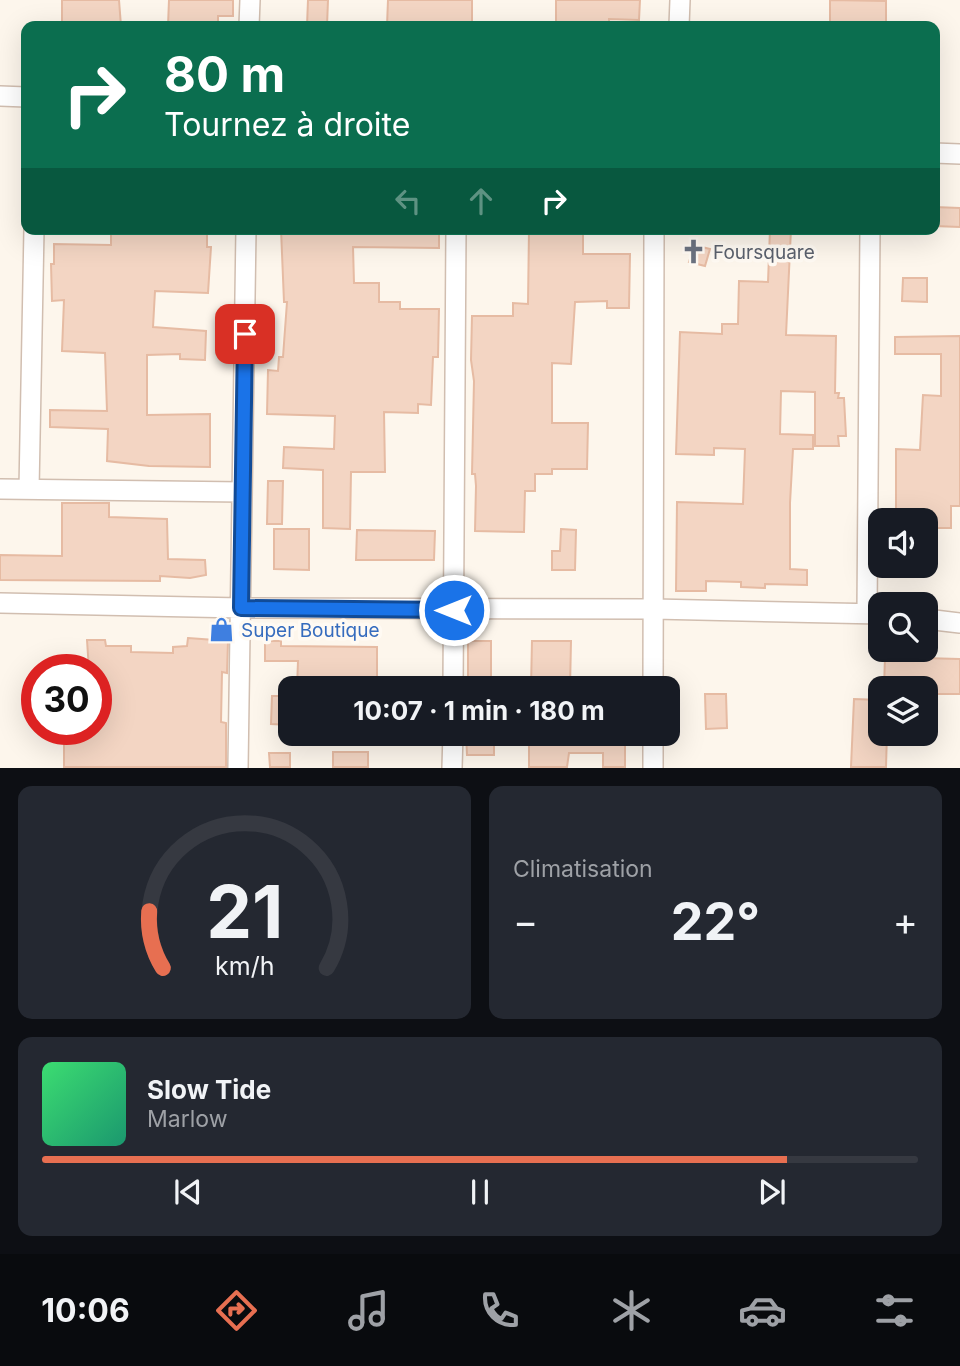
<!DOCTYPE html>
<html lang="fr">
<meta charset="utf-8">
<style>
:root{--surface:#171b24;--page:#242831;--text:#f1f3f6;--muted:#9ea1a6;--line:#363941;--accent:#e76f51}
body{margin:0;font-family:Inter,sans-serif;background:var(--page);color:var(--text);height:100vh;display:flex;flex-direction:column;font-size:26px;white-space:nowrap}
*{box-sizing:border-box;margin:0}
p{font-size:23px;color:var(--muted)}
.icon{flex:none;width:38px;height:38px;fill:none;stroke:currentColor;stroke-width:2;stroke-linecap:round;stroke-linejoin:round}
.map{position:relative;height:768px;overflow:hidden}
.drawer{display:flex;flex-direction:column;gap:18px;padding:18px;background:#0d0f14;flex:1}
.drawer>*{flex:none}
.hud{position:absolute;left:21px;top:21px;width:919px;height:214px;border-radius:14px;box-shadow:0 7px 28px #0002;background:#0b6e4f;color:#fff;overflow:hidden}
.tools{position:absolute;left:868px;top:508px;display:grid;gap:14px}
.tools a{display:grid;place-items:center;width:70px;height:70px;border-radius:14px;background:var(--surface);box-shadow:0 7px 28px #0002;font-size:35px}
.speed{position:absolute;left:21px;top:654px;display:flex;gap:14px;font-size:35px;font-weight:700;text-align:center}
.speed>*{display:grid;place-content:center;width:91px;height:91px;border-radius:50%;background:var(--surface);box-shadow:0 7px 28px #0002;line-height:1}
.speed .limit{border:10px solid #d22;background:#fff;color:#111}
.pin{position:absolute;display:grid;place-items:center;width:60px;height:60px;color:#fff;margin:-30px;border-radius:14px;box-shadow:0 4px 10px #0006}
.me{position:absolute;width:77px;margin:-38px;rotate:270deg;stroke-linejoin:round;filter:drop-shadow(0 0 5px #0008)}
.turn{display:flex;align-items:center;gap:24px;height:147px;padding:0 28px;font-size:32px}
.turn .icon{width:91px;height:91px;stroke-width:2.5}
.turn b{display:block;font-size:49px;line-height:60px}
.lanes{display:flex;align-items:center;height:66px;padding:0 28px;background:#0003;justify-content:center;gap:35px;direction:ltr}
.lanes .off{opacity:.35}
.big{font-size:52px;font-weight:700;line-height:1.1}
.drawer .tile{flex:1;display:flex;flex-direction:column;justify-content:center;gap:10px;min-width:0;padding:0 24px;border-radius:14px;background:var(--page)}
.drawer .dial{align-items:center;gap:0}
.dial svg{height:182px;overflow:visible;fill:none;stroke:var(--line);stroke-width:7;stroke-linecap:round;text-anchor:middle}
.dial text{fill:var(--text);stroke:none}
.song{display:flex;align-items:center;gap:21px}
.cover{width:84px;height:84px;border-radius:10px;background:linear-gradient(135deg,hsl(140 70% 55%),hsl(160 70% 35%))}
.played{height:7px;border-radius:4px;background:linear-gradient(90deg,var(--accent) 85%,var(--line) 85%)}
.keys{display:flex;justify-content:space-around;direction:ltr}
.heat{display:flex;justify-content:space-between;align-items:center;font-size:38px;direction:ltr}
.drawer .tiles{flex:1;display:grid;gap:18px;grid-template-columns:1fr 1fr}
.tile:last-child{grid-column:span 2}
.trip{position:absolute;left:278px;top:676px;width:402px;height:70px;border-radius:14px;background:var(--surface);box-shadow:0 7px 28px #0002;font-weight:700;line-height:70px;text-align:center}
.tabs{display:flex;height:112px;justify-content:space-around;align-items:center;background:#090b0e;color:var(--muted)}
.tabs .icon{width:49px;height:49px}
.tabs .current{color:var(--accent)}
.tabs b{font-size:32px;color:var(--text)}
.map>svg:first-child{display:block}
.building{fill:#f3d5c3;stroke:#e6bba3;stroke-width:2}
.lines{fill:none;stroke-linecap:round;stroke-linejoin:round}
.minor-casing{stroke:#d1beb0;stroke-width:22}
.minor{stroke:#fff;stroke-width:19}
.route-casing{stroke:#114b97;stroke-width:18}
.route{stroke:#1a73e8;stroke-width:12}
.labels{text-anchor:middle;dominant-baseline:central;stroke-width:7;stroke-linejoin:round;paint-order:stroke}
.worship-label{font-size:19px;fill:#5b616d;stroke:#fffaf3;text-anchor:start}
.shop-label{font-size:19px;fill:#366cbe;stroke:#fffaf3;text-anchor:start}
</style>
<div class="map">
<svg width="960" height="768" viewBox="0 0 960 768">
<rect width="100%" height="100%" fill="#fdf6ec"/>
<path class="building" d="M62 0H119L121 26H62Z
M169 0H233V16H218V26H168Z
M308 0H328L327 26H307Z
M388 0H472V26H387Z
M556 0H640L639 20 609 19V23L556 22Z
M830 0 886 1V26H830Z
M934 207 960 208V227L934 226Z
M111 229 159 232 207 229V247H211L208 293 155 291 153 327 206 331 205 360 180 359V354L147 355V415L210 414V467L149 466 107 461 108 429 50 427V410L107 411 105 353 62 351 64 300 52 301 51 264H54V244L111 245Z
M281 229H439V248L353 247 354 283H379V302H400V309H439L438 357H433L431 405 418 404V413L384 412 385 472H351L350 529 323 528V470L283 468 284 447 334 449 335 416 267 414 268 370 278 371 279 357H283L287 302H284Z
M529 229H583V254H630L629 308H607V301L575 302 571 364 552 363V423H588L587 469H552V474H535V491H525L524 532 475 531 476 486 475 474H472L474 381 471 360 472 316H513V303L528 304Z
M770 229H791L786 335 836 336 835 393H839L838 398H844L846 436H838L839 446H815V392L781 391 780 434 813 435V449H793L790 503V569L807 570V585L765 584V588L741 587V582L706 581V591H676L677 502 743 504 745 449 714 448V455L676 454 680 332 722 334V324H738L739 281 768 282Z
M694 245 710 249 705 266 689 262Z
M903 278H927V302L902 301Z
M960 336V506H951V528H926V520H896V449L920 450 923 395 941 396V354H895V337Z
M268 481H283L282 524H267Z
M62 503H109V517L167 519 168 559 205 560 206 575 190 578 160 576V581L0 580V555L62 556Z
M274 529H309V570L274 569Z
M561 529 576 530 575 570H552V551H560Z
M357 530 435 531 434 560H356Z
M188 638 228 641 227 673 222 672 221 722 226 723V767H64V730H96V670H89L87 640H105L106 646H131V652L173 653V647L187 646Z
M265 641H281V646L377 647V688H297L298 661H265Z
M468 641H491V688H468Z
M532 641H571L570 688H531Z
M885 657 960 659V694H926V688H884Z
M705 694H726L727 728 706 729Z
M272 696H290V725L271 724Z
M854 699 880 700V733H887L886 767H851Z
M466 733H494V755H467Z
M529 733 597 737V733H625V767H603V753H569L567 767H529Z
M333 752H368V767H333Z
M269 753H290V767H270Z"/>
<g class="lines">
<defs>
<path id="minor" d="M249 26 250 0
M679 26 680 0
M0 96 26 97
M934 153 960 154
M0 489 242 492
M29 489 34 229
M0 603 241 608 654 609 880 614
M867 612 870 229
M926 619 960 623
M453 688 456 229
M653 688 654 229
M238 768 246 229
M452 768 453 733
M653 768V733"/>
</defs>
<use href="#minor" class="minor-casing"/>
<use href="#minor" class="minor"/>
</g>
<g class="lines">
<defs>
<path id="route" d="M245 334 241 608 454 610"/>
</defs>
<use href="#route" class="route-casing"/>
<use href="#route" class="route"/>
</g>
<defs>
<symbol id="church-bare" viewBox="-9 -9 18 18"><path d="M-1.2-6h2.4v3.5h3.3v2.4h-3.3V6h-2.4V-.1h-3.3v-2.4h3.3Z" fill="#6b7280" stroke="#fffaf3" stroke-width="2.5" paint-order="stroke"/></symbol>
<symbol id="shop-bare" viewBox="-9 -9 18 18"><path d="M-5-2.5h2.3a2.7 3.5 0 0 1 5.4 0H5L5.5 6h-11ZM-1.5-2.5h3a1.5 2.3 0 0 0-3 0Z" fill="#3f7fe0" stroke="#fffaf3" stroke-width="2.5" paint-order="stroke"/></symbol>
</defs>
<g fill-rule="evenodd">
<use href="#church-bare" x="676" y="234" width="35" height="35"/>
<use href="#shop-bare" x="204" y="612" width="35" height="35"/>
</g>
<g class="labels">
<g class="worship-label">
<text x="713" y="252">Foursquare</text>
</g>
<g class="shop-label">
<text x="241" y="630">Super Boutique</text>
</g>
</g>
</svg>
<div class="tools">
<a><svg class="icon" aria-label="sound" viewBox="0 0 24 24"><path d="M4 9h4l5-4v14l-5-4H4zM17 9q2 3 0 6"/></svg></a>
<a><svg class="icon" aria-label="search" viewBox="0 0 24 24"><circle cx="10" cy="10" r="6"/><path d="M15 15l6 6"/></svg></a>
<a><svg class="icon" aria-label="layers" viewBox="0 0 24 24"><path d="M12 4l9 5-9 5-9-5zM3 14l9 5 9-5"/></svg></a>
</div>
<div class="speed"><div class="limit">30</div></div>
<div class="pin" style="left:245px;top:334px;background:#d93025"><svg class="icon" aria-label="arrive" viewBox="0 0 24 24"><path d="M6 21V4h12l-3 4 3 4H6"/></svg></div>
<svg class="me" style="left:454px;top:610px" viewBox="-20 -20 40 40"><circle r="17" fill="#1a73e8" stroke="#fff" stroke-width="3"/><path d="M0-11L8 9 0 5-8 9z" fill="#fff"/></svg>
<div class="trip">10:07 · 1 min · 180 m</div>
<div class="hud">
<div class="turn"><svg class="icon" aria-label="right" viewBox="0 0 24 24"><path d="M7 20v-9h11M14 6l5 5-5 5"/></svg><div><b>80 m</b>Tournez à droite</div></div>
<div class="lanes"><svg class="icon off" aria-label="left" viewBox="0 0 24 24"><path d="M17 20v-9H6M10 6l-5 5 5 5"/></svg><svg class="icon off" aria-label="ahead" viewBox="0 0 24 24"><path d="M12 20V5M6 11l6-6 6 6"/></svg><svg class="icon" aria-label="right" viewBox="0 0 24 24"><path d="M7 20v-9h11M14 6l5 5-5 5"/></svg></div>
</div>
</div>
<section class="drawer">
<div class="tiles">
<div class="tile dial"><svg viewBox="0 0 100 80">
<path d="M14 69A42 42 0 1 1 86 69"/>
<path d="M14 69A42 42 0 0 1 8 44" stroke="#e76f51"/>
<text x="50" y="56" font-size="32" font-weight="700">21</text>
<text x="50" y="72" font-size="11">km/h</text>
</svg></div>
<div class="tile"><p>Climatisation</p>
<div class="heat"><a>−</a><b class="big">22°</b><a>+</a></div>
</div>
<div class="tile">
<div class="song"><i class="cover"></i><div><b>Slow Tide</b><p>Marlow</p></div></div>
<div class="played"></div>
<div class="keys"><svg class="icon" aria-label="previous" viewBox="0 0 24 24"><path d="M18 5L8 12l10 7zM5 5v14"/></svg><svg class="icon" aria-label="pause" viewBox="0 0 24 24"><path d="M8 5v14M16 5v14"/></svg><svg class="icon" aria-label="next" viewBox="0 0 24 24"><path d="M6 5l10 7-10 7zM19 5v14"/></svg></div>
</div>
</div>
</section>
<nav class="tabs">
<b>10:06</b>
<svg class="icon current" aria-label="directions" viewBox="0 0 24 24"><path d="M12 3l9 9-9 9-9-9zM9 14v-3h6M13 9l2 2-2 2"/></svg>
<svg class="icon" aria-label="music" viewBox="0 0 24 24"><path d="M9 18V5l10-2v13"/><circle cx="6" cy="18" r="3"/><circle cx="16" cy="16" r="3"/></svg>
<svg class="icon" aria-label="phone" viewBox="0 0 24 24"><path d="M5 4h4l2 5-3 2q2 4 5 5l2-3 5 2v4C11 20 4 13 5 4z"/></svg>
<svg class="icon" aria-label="climate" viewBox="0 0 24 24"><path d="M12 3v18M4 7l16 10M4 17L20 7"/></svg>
<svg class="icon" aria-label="car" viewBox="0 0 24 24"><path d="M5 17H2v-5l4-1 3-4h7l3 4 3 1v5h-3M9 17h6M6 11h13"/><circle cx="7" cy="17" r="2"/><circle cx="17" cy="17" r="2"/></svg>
<svg class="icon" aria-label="filters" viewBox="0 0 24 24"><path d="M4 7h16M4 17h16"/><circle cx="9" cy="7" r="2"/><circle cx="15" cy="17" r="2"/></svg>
</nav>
